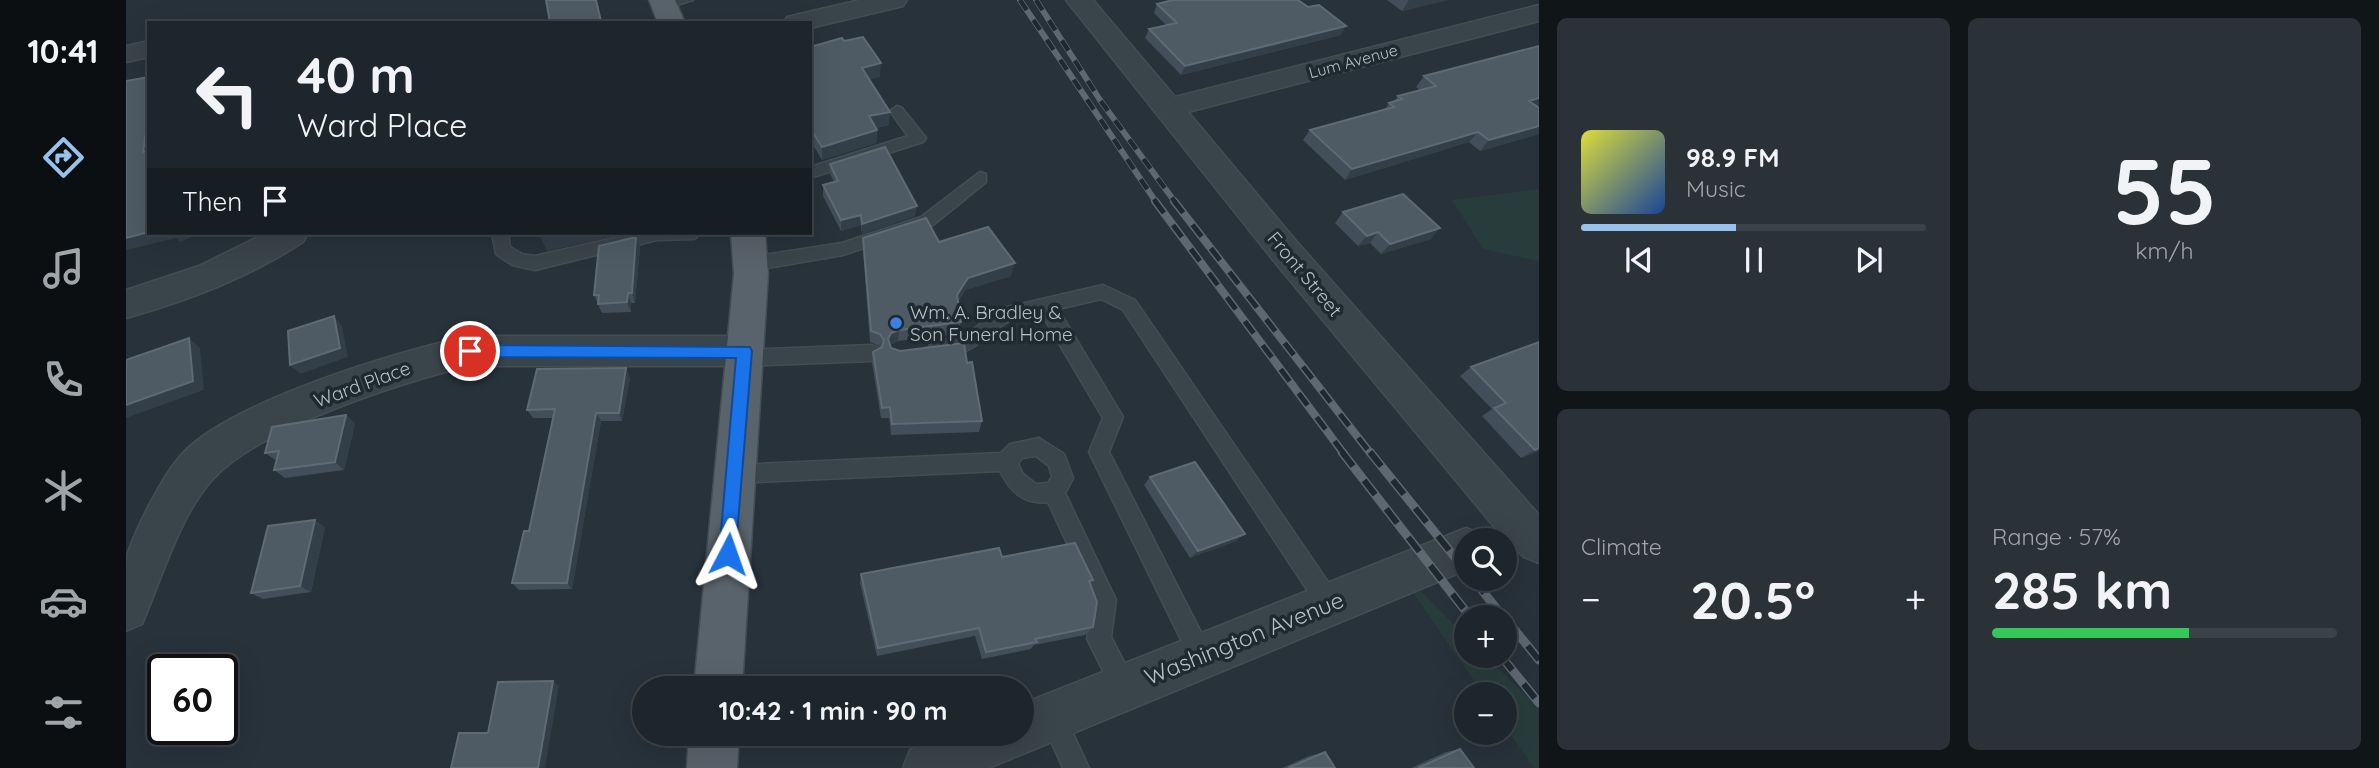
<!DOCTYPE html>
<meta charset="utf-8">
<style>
:root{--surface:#1d262c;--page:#2a3238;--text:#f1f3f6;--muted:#a0a5a9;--line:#3b4348;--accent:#96c2eb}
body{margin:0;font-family:Quicksand,sans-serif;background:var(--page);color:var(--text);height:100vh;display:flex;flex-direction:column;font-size:26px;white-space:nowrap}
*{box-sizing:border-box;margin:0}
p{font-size:23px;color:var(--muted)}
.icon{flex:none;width:38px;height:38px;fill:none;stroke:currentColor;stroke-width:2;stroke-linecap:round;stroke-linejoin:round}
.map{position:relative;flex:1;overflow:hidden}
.drawer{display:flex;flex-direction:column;gap:18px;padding:18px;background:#101518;width:840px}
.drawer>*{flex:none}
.top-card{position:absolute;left:21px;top:21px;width:665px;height:214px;border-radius:0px;box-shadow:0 7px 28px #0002,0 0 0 2px var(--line);background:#1d262c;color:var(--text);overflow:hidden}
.tools{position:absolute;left:1328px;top:528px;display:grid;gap:14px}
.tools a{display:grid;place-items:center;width:63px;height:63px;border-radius:50%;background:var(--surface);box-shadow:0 7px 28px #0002,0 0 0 2px var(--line);font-size:35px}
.speed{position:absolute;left:21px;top:654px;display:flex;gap:14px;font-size:35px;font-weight:700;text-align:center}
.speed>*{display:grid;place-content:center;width:91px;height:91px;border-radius:50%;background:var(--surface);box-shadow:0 7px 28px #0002,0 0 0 2px var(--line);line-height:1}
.speed .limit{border:4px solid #111;border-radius:10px;background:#fff;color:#111}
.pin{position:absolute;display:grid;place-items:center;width:60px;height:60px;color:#fff;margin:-30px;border:4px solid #fff;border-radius:50%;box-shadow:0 2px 7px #0007}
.me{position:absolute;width:77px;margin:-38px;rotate:4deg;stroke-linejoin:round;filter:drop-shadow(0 0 5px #0008)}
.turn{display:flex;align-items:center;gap:24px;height:147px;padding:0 35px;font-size:32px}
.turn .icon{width:91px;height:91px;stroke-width:2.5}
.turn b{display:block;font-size:49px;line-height:60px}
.then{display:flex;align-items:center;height:66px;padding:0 35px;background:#0003;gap:14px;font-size:26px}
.big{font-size:52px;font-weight:700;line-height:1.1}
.drawer .widget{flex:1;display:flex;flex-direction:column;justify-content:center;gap:10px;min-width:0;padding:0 24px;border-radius:10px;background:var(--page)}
.drawer .dial{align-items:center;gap:0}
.dial b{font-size:91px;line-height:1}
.song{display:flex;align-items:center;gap:21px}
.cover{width:84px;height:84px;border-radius:10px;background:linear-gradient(135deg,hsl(60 70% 55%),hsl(220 70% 35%))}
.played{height:7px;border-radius:4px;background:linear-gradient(90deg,var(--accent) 45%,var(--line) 45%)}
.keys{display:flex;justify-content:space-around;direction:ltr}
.heat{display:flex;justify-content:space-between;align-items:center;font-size:38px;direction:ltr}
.charge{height:10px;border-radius:5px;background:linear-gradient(90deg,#34c759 57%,var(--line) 0)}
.drawer .tiles{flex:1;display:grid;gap:18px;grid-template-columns:repeat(2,1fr)}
.trip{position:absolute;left:506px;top:676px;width:402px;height:70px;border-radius:35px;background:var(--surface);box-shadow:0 7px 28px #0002,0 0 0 2px var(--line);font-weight:700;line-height:70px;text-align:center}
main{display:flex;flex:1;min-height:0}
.tab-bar{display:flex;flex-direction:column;width:126px;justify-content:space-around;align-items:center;background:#0c0f12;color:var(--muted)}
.tab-bar .icon{width:49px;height:49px}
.tab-bar .on{color:var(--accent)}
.tab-bar b{font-size:32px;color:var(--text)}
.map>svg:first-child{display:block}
.green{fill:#293c3c}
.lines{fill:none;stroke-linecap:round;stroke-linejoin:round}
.lane-casing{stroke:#434d54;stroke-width:3}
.street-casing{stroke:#434d54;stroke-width:3}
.primary-casing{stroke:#434d54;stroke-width:3}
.lane{fill:#3a444b;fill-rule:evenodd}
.street{fill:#3a444b;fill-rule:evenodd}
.primary{fill:#59636b;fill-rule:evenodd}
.rail-far2-casing{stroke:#5d6872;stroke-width:6}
.rail-far1-casing{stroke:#5d6872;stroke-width:8}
.rail-casing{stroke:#5d6872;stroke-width:9}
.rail-far2{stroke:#1f2930;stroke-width:4.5;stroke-dasharray:12;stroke-linecap:butt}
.rail-far1{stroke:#1f2930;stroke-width:5;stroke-dasharray:15;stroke-linecap:butt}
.rail{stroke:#1f2930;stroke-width:6;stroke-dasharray:18;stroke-linecap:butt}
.wall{fill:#424e59}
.shaded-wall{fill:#323e48}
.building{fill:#4e5b65;stroke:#5e6a74;stroke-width:2}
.route{fill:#1a73e8;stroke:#114b97;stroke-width:2}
.shop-dot{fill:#3f7fe0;stroke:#1f2930;stroke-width:2.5}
.labels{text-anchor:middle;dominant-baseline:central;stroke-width:7;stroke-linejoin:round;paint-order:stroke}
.far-street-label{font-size:16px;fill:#b6bfc7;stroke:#1f2930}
.street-label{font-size:19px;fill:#b6bfc7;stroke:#1f2930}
.poi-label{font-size:19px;fill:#b6bfc7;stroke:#1f2930;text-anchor:start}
.near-street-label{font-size:23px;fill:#b6bfc7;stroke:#1f2930}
</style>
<main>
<nav class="tab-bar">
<b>10:41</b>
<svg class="icon on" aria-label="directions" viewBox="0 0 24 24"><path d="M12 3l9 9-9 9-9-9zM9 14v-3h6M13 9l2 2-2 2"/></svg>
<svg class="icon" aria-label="music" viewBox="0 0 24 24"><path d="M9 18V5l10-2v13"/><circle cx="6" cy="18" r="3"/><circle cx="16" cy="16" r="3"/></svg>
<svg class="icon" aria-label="phone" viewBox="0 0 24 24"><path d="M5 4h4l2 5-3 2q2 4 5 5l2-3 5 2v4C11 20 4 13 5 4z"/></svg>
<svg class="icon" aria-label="climate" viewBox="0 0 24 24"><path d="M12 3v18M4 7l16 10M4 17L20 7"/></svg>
<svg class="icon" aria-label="car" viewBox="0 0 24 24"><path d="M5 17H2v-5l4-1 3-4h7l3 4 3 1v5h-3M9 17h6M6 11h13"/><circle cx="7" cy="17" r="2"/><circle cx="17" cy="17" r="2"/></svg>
<svg class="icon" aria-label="filters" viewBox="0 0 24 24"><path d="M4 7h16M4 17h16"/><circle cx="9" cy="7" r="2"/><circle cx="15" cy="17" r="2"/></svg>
</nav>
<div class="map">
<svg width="1413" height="768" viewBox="0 0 1413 768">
<rect width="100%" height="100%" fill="#27323b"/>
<path class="green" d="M1413 189V261L1357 249 1326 200Z
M1267 564 1340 637V656H1360L1413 709V768H1408L1379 726V695H1358Z"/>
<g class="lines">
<defs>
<path id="lane" d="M567 0 538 9 531 5 543 0Z
M771 106 776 108 800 138 797 142 684 178V167L782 136 764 111Z
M854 172 860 174V182L807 225 717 255 624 271 615 264 624 257 716 243 795 217Z
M366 233H382L384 247 396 254 409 256 510 233H576L568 239 531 240 409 270 386 265 370 254Z
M977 285 1009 300 1211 595 1214 603 1211 611 1203 614 1195 611 997 310 975 299 932 309 997 417 983 452 1083 648 1087 656 1083 664 1075 668 1067 664 963 452 977 418 915 313C906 315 892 316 883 321 858 336 841 364 805 352L803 347 805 342 839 336 873 309Z
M745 345 752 348 754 353 752 358 745 361 618 366 611 363 609 358 611 353 618 350Z
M913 438 938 454 947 478 939 493 990 600 985 637 1011 687 1008 696 999 699 990 696 961 639 968 601 922 502C898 505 885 492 874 471L608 483 601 481 598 474 601 467 608 465 875 453 884 444ZM910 456 923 466 926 477 922 483 910 484 897 474 892 464 896 458Z
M926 705 935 708 963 768H937L914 717 917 708Z"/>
<path id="street" d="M734 0H781L777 6 684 28V23H657L661 17Z
M940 0H967L1049 97 1413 5V21L1062 112 1171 242 1413 515V563L1398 557 1380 541 1147 260Z
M23 41V57L0 62V46Z
M140 233H182L177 242C122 278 63 300 0 318V290L73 266Z
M344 336H618L631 340 637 351 631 362 618 366H344C277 381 131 429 86 480 54 515 35 580 16 624L0 631C0 609 0 578 1 556 9 529 37 475 56 454 104 402 274 350 344 336Z
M1340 528 1355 534 1358 541H1340V570L863 768H777L784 750 825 733H896V704Z"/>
<path id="primary" d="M523 0H549L559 23H532Z
M605 233H639L642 274 616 688H568L608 274Z
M563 733H613L611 768H561Z"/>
</defs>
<use href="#lane" class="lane-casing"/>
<use href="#street" class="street-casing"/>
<use href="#primary" class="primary-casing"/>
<use href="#lane" class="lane"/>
<use href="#street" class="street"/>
<use href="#primary" class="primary"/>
<defs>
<path id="rail-far2" d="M894 0 1030 202
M910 0 974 100 1049 202"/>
<path id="rail-far1" d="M1029 201 1218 454
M1048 201 1245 454"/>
<path id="rail" d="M1216 452 1345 618
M1244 452 1340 571
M1347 579 1378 618
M1379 618 1413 660
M1375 656 1413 703"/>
</defs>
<use href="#rail-far2" class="rail-far2-casing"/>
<use href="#rail-far1" class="rail-far1-casing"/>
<use href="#rail" class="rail-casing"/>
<use href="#rail-far2" class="rail-far2"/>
<use href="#rail-far1" class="rail-far1"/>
<use href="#rail" class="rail"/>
</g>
<path class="wall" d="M1261 0H1322L1276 11Z
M1031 4 1215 35 1055 75 1019 38 1023 29 1040 25 1028 13Z
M718 41 754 77 743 79 763 125 750 128 751 130 750 143 696 160 684 140V47Z
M1413 46V105L1410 106 1413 108V134L1354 151 1343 142 1219 180 1177 140 1184 130 1259 109 1263 103 1268 102 1272 96 1294 90 1290 87 1298 76Z
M704 164 789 216 736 234 735 225 715 231 697 196V185L708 182 704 174Z
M1217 212 1305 239 1255 254 1244 243 1232 246 1209 223Z
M510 237 514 247 509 303H505V312L476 313 468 295Z
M737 238 813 242 885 276 839 290 832 302 835 322 832 334 772 341 764 345 765 348 774 351 841 363 856 421 853 432 765 435 763 418H755L746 363 747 352 754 348 753 346 744 342 737 251Z
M1413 342V451L1395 458 1356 416 1366 409 1334 376 1345 367Z
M504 378 496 421H475L446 589 393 590 386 583 403 531 427 418H407L401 410Z
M220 415 229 424 218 470 159 478 148 470 151 461 139 453Z
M1024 477 1110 541 1064 558 1018 485Z
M199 527 185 592 137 599 125 593Z
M876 557 967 580 964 583 967 627 959 635 908 645 905 649 856 659 849 636 751 656 734 583 735 574Z
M1334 749 1348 768H1285L1320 752Z
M1199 752 1209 768H1156L1183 756Z"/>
<path class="shaded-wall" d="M1283 0H1322L1276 11Z
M1220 26 1215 35 1055 75 1059 66Z
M755 63 754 77 736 81V68Z
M1413 98V105L1393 111 1403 101Z
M764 112 763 125 743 130V116Z
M23 113V158L17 152Z
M1413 126V134L1354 151 1363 140Z
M751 130 750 143 696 160V147Z
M1352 132 1343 142 1219 180 1226 169Z
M791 206 789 216 736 234V224Z
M735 215V225L715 231V220Z
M1314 228 1305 239 1255 254 1264 244Z
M1252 232 1244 243 1232 246 1241 236Z
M23 233H74L54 242 50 238 0 250V238Z
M432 233H505L421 251 414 236Z
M510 237 514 247 509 303 506 293Z
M889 263 885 276 839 290 828 308 831 295 842 278Z
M502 293 505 303V312L501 302Z
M208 316 216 326 222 357 174 374 164 365Z
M773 330 772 341 764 345 762 339 765 333Z
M63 338 74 348 78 390 0 418V405Z
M500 368 504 378 496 421 493 413Z
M470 413 475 421 446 589 441 583Z
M220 415 229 424 218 470 209 462Z
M1413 448V451L1395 458 1409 450Z
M189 520 199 527 185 592 174 586Z
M1119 534 1110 541 1064 558 1072 551Z
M427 681 433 686 419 768H412Z"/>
<path class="building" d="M420 0H470L475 21 463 23H424Z
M1047 0H1172L1182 7 1193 5 1220 26 1059 66 1023 29 1051 23 1031 4Z
M737 37 755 63 736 68 764 112 743 116 751 130 696 147 684 128V47L716 38 718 41Z
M1413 46V98L1403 101 1413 108V126L1363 140 1352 132 1226 169 1184 130 1268 107 1263 103 1276 99 1272 96 1310 86 1298 76Z
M23 77V113L17 152 23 150V232L0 238V81Z
M759 147 791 206 736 224 735 215 715 220 697 185 712 181 704 164Z
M1277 194 1314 228 1264 244 1252 232 1241 236 1217 212Z
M800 218 813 242 862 227 889 263 842 278 831 295 835 322 773 330 765 333 762 339 765 348 774 351 838 343 841 363 846 362 856 421 766 424 764 407 756 408 747 352 756 347 758 340 754 334 745 331 737 238Z
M414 233H432L414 236Z
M510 237 506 293H502L501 302 472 304 473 295H468L473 246Z
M208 316 214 348 164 365 162 331Z
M63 338 67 381 0 405V360Z
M1413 342V448L1409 450 1368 408 1380 403 1345 367Z
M500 368 493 413H470L441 583H386L398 531H403L429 409 401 410 411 369Z
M220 415 209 462 148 470 153 451 139 453 146 427Z
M1069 462 1119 534 1072 551 1024 477Z
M189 520 174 586 125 593 142 526Z
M949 543 967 580 963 581 971 602 967 627 909 639 911 642 860 652 853 628 752 648 735 574 873 548 876 557Z
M427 681 412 768H325L333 733H362L372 682Z
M1334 749 1348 768H1292Z
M1199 752 1209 768H1162Z"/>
<path class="route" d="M344 345 624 347 626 351 609 560 602 563 596 560 593 554 610 358 344 357 336 351Z"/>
<circle class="shop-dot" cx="770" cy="323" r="7"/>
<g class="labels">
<g class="far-street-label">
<text transform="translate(1227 61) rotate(-15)">Lum Avenue</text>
</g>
<g class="street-label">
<text transform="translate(1179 274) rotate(50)">Front Street</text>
<text transform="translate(236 384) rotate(-20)">Ward Place</text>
</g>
<g class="poi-label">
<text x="784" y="312">Wm. A. Bradley &amp;<tspan x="784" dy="22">Son Funeral Home</tspan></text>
</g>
<g class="near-street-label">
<text transform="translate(1118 638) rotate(-22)">Washington Avenue</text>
</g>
</g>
</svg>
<div class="tools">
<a><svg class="icon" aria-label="search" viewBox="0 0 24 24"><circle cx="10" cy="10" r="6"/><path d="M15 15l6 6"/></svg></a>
<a>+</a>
<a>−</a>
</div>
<div class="speed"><div class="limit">60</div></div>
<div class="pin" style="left:344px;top:351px;background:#d93025"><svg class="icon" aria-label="arrive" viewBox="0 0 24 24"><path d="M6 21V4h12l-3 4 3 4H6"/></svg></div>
<svg class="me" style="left:602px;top:554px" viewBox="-20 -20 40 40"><path d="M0-17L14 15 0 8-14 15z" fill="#1a73e8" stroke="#fff" stroke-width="4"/></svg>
<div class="trip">10:42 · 1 min · 90 m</div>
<div class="top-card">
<div class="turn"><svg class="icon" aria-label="left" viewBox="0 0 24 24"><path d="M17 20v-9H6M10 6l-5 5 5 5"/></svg><div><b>40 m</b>Ward Place</div></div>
<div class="then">Then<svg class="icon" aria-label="arrive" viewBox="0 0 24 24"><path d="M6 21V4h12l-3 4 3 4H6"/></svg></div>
</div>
</div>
<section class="drawer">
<div class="tiles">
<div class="widget">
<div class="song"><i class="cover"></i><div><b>98.9 FM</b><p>Music</p></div></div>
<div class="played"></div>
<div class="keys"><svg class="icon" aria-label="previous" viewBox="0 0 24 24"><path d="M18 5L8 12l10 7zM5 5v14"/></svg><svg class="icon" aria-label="pause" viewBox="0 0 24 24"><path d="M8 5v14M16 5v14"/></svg><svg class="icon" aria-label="next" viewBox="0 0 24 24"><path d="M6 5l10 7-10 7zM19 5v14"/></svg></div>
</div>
<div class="widget dial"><b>55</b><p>km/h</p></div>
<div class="widget"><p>Climate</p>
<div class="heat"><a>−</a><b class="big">20.5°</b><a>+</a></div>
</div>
<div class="widget"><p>Range · 57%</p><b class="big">285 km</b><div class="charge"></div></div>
</div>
</section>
</main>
